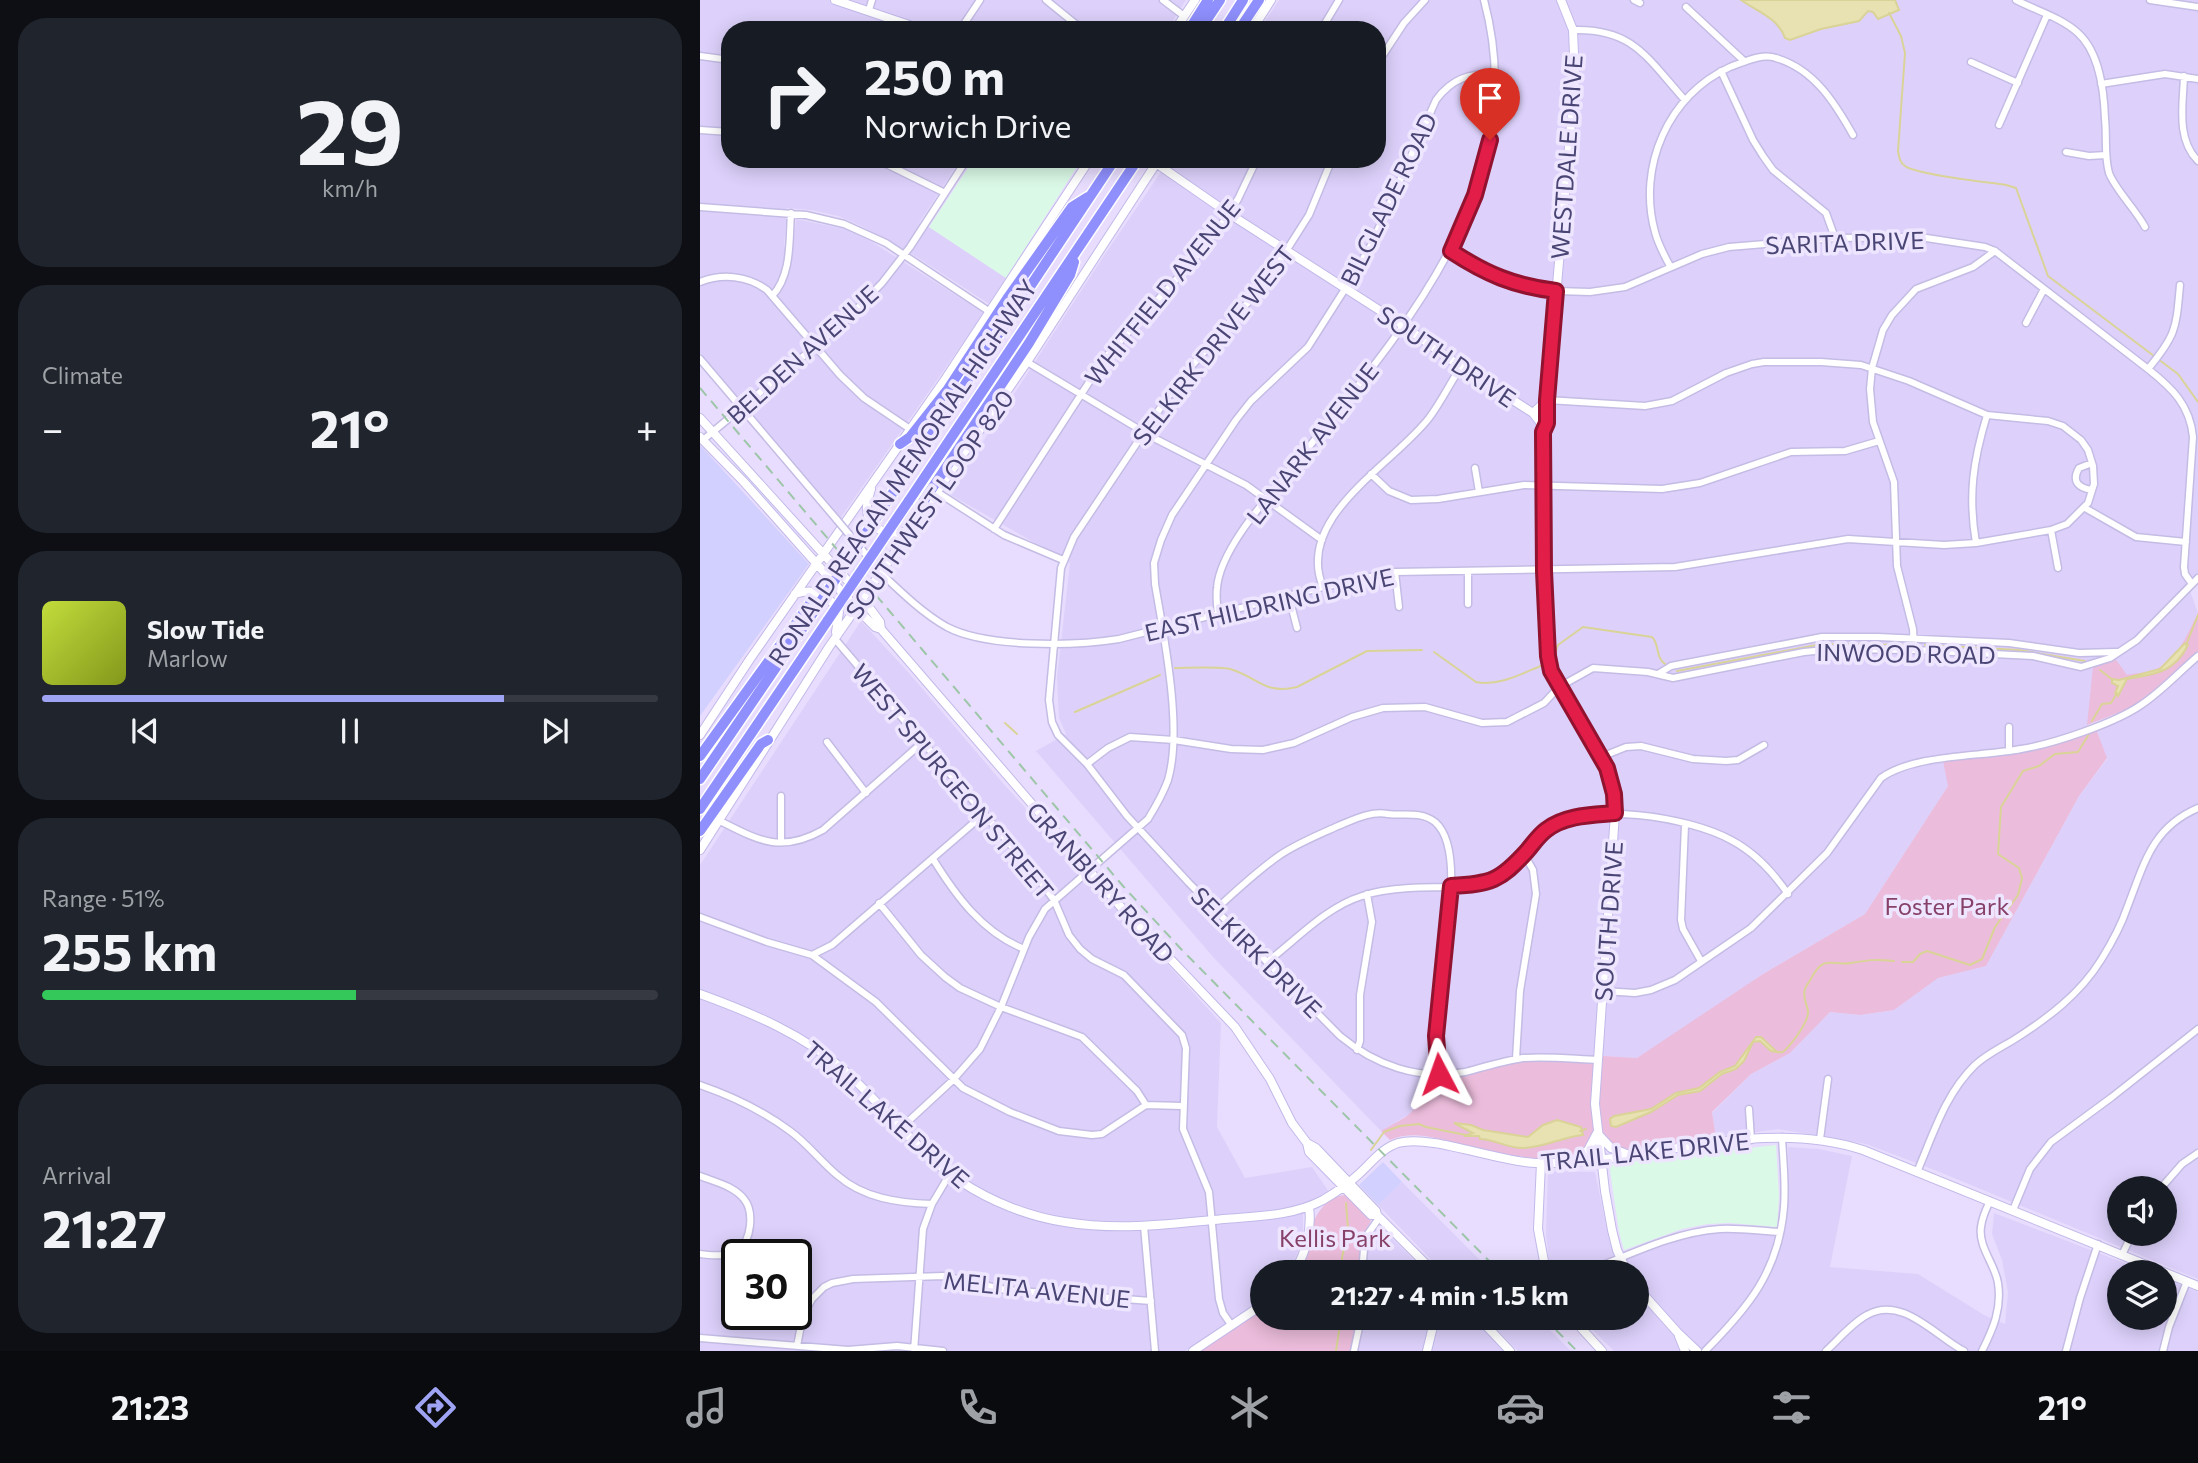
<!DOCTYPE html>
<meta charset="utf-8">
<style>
:root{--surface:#171b24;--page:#20242c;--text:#f1f3f6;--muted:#9ea1a6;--line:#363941;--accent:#9ea3f4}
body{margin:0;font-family:Commissioner,sans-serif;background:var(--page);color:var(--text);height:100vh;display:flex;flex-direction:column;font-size:26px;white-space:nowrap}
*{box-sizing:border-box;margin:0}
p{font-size:23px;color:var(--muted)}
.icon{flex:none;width:38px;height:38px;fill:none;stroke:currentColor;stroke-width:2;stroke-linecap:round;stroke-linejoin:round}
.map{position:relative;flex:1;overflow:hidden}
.panel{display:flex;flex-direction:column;gap:18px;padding:18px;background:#0d0f14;width:700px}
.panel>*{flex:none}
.hud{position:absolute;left:21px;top:21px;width:665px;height:147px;border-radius:28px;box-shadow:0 4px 18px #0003;background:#171b24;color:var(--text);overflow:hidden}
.buttons{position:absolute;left:1407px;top:1176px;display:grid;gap:14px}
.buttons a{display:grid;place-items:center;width:70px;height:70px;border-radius:50%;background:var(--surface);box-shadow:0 4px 18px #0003;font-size:35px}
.speed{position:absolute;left:21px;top:1239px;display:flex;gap:14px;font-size:35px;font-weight:700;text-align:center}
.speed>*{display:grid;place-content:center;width:91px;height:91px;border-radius:50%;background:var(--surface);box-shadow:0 4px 18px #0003;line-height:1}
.speed .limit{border:4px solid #111;border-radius:10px;background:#fff;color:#111}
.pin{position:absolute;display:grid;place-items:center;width:60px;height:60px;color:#fff;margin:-72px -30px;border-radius:50% 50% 50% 0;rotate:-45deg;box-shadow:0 0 7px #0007}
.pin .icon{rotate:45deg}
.me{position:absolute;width:77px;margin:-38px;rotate:356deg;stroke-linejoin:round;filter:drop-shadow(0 0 5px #0008)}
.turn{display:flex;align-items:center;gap:24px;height:147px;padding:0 28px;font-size:32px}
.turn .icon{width:91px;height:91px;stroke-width:2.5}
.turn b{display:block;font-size:49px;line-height:60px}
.big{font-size:52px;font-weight:700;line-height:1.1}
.panel .widget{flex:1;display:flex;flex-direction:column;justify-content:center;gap:10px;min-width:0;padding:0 24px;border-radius:28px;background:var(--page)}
.panel .dial{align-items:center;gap:0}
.dial b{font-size:91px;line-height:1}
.song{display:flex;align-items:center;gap:21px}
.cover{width:84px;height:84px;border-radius:10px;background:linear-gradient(135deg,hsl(70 70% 55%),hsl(70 70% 35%))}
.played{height:7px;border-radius:4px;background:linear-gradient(90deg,var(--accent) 75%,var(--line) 75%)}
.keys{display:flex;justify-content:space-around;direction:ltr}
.heat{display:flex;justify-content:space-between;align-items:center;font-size:38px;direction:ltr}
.charge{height:10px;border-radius:5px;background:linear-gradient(90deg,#34c759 51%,var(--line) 0)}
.trip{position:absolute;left:550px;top:1260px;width:399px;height:70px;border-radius:35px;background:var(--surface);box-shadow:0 4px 18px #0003;font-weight:700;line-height:70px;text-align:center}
.tab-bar{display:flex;height:112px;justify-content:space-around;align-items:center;background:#090b0e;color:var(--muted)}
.tab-bar .icon{width:49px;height:49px}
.tab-bar .selected{color:var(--accent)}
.tab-bar b{font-size:32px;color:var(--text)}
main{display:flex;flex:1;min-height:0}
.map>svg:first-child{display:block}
.residential{fill:#ddd1fb;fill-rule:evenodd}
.commercial{fill:#d1d0ff}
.education{fill:#daf9e6}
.green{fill:#ebbcdb}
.water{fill:#e8e1b1;stroke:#dad397;stroke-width:2}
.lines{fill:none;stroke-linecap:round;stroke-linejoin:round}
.stream{stroke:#dad397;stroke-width:2}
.street-casing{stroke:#c4bce4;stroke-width:9}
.secondary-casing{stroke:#c2b9e9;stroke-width:10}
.highway-casing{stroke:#fff;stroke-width:13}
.street{stroke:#fff;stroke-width:6}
.secondary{stroke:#fff;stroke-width:8}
.highway{stroke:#8f8ffd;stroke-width:10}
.rail{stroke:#9dc6a8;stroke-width:2;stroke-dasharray:10 7;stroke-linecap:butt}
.street-bridge-casing{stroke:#c4bce4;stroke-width:9;stroke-linecap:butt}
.highway-bridge-casing{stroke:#fff;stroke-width:13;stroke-linecap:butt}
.street-bridge{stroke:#fff;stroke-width:6}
.highway-bridge{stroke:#8f8ffd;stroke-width:10}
.route-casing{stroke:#92132f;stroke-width:18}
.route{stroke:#e11d48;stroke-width:12}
.labels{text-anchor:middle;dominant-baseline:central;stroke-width:7;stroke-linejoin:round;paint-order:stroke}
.street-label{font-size:24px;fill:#494574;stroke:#eee5ff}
.park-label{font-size:24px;fill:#874168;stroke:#eee5ff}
</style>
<main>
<section class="panel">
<div class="widget dial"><b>29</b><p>km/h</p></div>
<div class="widget"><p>Climate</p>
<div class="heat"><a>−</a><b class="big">21°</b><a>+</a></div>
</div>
<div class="widget">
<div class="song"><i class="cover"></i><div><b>Slow Tide</b><p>Marlow</p></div></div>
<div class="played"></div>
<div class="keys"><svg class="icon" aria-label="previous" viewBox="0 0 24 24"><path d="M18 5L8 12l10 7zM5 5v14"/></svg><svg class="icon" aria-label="pause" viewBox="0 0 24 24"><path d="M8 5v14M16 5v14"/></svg><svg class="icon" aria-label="next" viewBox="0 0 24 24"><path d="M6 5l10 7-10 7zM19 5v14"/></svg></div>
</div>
<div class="widget"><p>Range · 51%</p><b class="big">255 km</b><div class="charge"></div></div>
<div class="widget"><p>Arrival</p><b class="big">21:27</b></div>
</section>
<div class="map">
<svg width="1498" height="1351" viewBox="0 0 1498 1351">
<rect width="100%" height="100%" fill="#e8ddfe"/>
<path class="residential" d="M0 0H486L467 30H30V159H261L219 223 229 227 306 278 289 304 212 254 159 225 138 216 111 210 87 208 84 247 93 248 96 219 145 229 172 242 284 313 139 520 0 355Z
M579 0H1498V584L1490 591 1498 613 1481 647 1461 666 1451 672 1427 676 1414 658 1394 667 1387 732 1329 752 1308 755 1248 786 1165 914 1063 974 967 1040 937 1058 903 1056V1064L857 1061 812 1062 763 1076 739 1078 719 1099 713 1112 681 1131 514 958 336 751 366 734 359 718 357 677 370 563 249 494 405 254 470 159H677V30H559Z
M161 621 209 673 301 781 521 1023 517 1127 545 1178 612 1167 629 1192 603 1204V1240L589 1272H562V1300L485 1351H0V865ZM37 1255H96V1314H37Z
M1498 660V1279L1237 1171 1166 1144 1078 1129 1016 1138 1012 1113 1051 1074 1090 1053 1130 1012 1160 1015 1194 1010 1237 978 1286 966 1379 796 1407 759 1396 729 1444 707ZM1419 1188H1465V1234H1419Z
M1088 1147 1119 1149 1152 1156 1130 1267 1218 1274 1284 1315 1305 1324 1308 1292 1302 1260 1292 1234 1294 1213 1448 1272H1419V1318H1465V1279L1498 1292V1351H914L881 1318H936V1272H854L849 1260 846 1235 848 1171 895 1172 907 1230 916 1263 984 1237 1029 1231 1083 1235 1089 1185Z
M702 1182 792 1272H743L678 1205Z
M670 1222 682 1228 726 1272H659L661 1239Z
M658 1318H772L805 1351H651Z
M786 1318H838L871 1351H818Z"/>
<path class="commercial" d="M0 445 109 564 0 716Z
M683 1162 702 1182 678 1205 659 1185Z"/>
<path class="education" d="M274 159H382L306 278 229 227Z
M1076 1145 1079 1197 1077 1227 1029 1223 1007 1224 982 1229 924 1250 919 1232 909 1164Z"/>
<path class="green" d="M1498 613V651L1436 706 1387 725 1393 667 1414 657 1427 675C1436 673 1446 673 1454 670 1478 660 1487 634 1498 613Z
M1396 729 1407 758 1379 796 1286 966 1238 978 1194 1010 1160 1015 1130 1012 1090 1053 1051 1074 1012 1112 1016 1138C997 1141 935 1153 920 1149 910 1146 906 1138 901 1129L893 1131 890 1143 878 1155C840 1165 797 1152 759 1144 736 1138 713 1130 690 1140L681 1131C714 1112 717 1116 721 1077L749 1078 812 1062 857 1061 902 1064 903 1056 937 1058 1063 974 1165 914 1248 786 1243 761 1329 752Z
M645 1195 671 1220 661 1240 659 1272H597C605 1248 612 1198 645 1195Z
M562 1309V1318H658L651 1351H500Z"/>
<path class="water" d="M1041 0H1195L1199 10 1178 19 1173 12 1168 11 1159 21 1121 29 1090 40 1085 38C1078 18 1058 12 1041 0Z
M1485 643 1488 645C1474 673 1455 674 1427 679L1418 696 1415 693 1418 686 1412 683V679L1419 680 1460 669Z
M1056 1037H1061L1077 1052 1071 1051 1060 1041 1053 1042 1044 1061 1036 1069 1022 1074 1000 1091 978 1095 951 1112 916 1127 911 1126 910 1119 914 1116 951 1109 976 1093 999 1088 1020 1072 1035 1066Z
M857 1120 881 1127 883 1135C862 1137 846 1147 824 1148 809 1149 794 1139 780 1139L779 1136H764L773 1133 754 1123 771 1125 783 1130 828 1137 843 1125Z"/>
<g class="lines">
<path class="stream" d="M1189 13 1201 36 1205 53 1198 151C1199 157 1200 163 1205 166 1217 175 1287 182 1306 185L1316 188 1348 276 1454 356
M1458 359 1478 374 1498 402
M1225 645 1319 650 1385 661
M1486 645 1498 615
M734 652 776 682C798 687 823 673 843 665
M854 656 858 645 883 627 952 637C960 645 955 657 965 664
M475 668C485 668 522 666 530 669 558 677 564 695 597 687L667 651 722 650
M1400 670 1413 680
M977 671 1122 644 1210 645
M375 712 460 675
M1392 721 1402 704 1411 703 1417 693
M305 723 317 734
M1202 962H1213L1220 954 1227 951 1270 965 1282 959 1295 927 1318 895 1322 878 1319 868 1298 854 1301 807 1323 771 1339 766 1355 754 1378 752 1389 734
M1077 1052H1083C1091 1045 1109 1022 1108 1011 1107 1004 1102 997 1105 989 1106 985 1111 980 1113 975 1125 955 1132 966 1151 963 1169 960 1175 959 1194 961
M880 1131 886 1129
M671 1150 684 1132 700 1126 719 1124 726 1127 766 1135
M642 1272V1258L648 1229 646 1203
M636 1351 641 1318"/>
<defs>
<path id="street" d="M346 0 383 30
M463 0 484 16
M934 0 940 3
M1316 0C1335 10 1362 18 1378 33 1400 53 1404 91 1405 119 1407 137 1404 155 1409 173 1415 189 1436 210 1445 227
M1450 0 1498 7
M986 7 1044 61
M169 10 172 0
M260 30 280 0
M621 30 639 0
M873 30C933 28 947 58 984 99
M0 56 30 60
M1271 62 1318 83
M677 64 704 23 725 0
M1021 71 1053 140 1063 156 1073 170 1126 213 1135 238
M1484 76C1483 105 1476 139 1498 161
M1401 84 1465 74 1498 79
M1299 125 1347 15
M0 130 30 132
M1366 152 1389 156 1406 155
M176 159 245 193
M632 159 609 215 567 281 489 369 467 398 374 537 361 568 349 700 352 722 358 735 387 764 427 816 489 883 640 1036C675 1065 719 1081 765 1072 784 1067 803 1061 823 1058 848 1056 873 1059 898 1060
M0 207 106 215 144 224 186 243 290 312
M751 251 779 270 818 285 856 291 890 292 925 287 1002 254 1029 247 1135 238 1220 237 1285 247 1295 251 1448 369C1472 388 1490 405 1493 437L1484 567 1485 574 1492 584
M970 266C964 255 958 244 955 232 937 167 968 95 1030 67 1044 62 1062 53 1076 58 1114 69 1135 103 1153 135
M0 282C23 273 48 276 67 290L140 375 164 398 210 429
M72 296C92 275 89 240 91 213
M1326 323 1344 289
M0 359 137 520
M327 362 452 437 546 485 622 540
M1448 369C1477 334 1476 328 1480 285
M3 440 143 323 182 283 210 247 267 159
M1392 463 1379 468C1371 482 1379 488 1392 490
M775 468 779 492
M671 474 689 491 711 500 738 499 824 485 962 489 1000 483 1091 452 1145 451 1179 441
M237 492 304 535 363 560
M1385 508 1436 537 1486 542
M294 529 404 359 491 263 523 222 538 199 557 159
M1351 530 1358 568
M1276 543C1268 496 1273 461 1287 415
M695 572 699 607
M184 576C203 594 224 614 247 627 287 648 375 646 419 639L623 587 695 572 975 567 1148 539 1244 545 1276 543 1351 530 1367 524 1388 503 1394 484 1393 466 1388 450 1381 440 1363 426 1348 421 1287 415 1209 381 1161 365 1121 362H1064L1052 364 1026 373 972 401 945 406 847 400
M623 587C594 517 694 464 729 418 741 402 750 383 761 367
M589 597 597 628
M768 604V571
M518 614C517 606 516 596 517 588 520 548 570 495 595 464 703 330 834 186 784 0
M135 639 331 869 354 900 369 935 380 949 392 959 424 975 482 1035 486 1048 483 1129 509 1192 519 1299 523 1313 532 1326
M1214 650 1213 629 1197 566 1194 482 1173 422 1170 389 1172 368 1183 330 1192 315 1216 289 1273 267 1295 251
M958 674 971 666 1122 637H1178L1309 643 1379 653 1416 652
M1309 727V751
M127 742 166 793
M901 757 926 747 941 746 993 759 1026 761 1038 760 1064 745
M387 764 408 748 430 737 474 740 531 749 563 750 594 743 652 717 683 708 725 707 782 723 807 722 844 703 859 687 893 668 948 672 973 678 1104 652 1136 649 1214 650 1333 656 1381 667 1410 658 1437 640 1498 578
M81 796V842
M18 820C58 840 80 854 123 830L223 742
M985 825 981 920 983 929 1001 961
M233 859C256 896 282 932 324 949
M179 903 221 955 245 977 260 988 301 1007 382 1037 437 1091 446 1105
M515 910C536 891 557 871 580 855 598 843 618 835 638 826 655 819 670 811 688 814 705 816 721 811 735 822 765 848 745 937 741 973 738 1007 735 1040 739 1074
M0 917 67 942 112 955 176 1002 263 1088 310 1112 359 1131 392 1135 402 1134 446 1105 482 1106
M112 955 132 945 284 814
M567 962C596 940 626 907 662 896 676 891 694 889 709 888 734 886 764 890 788 882 815 873 825 846 847 830 887 800 989 817 1031 840 1054 852 1073 872 1088 894
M903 991 935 993 951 990 975 980 1051 928 1127 853 1181 778C1214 754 1280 757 1321 749 1353 744 1415 723 1441 705 1462 691 1479 672 1498 656
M657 1050 660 1041V995L672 922 667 894
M816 1059 820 991 836 894 833 870 824 854
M0 1085C32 1096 63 1111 90 1131 108 1144 120 1161 137 1175 163 1198 198 1203 232 1204
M1049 1109 1051 1140
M201 1128 253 1080 280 1049 301 1007 329 937 345 909 448 819C456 806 463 794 468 780 483 729 464 637 455 584L454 563 461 540 472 515 536 420 551 401 608 347 645 289 671 245 736 100C752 78 769 74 795 73
M1120 1139 1128 1079
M1217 1172C1233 1135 1245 1094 1275 1065 1287 1054 1302 1047 1315 1039 1348 1018 1380 994 1401 960 1411 944 1421 926 1427 908 1444 865 1451 828 1498 808
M0 1176C15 1182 34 1186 44 1199 54 1211 52 1240 38 1250 29 1258 11 1255 0 1254
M1461 1188 1482 1164 1498 1153
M1313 1210 1330 1169 1351 1142 1412 1097 1498 1029
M444 1226 455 1351
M1422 1255 1432 1234
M662 1272 665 1238 679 1218
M886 1272C929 1255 974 1232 1020 1229 1040 1228 1060 1231 1080 1232
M0 1338 148 1350 197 1346 243 1351
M97 1346 103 1315 112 1299 124 1287 132 1283 153 1279 243 1276 306 1290 451 1301
M214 1351 223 1229 232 1204 251 1172
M654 1351 661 1318
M1005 1351C1048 1308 1079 1271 1084 1207 1086 1184 1083 1160 1082 1137
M1126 1351C1139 1339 1152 1323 1167 1315 1202 1295 1235 1336 1264 1351
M1282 1351C1293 1329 1302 1309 1298 1283 1295 1264 1278 1247 1281 1227 1282 1218 1286 1209 1290 1201
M1366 1351 1380 1298 1398 1244
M1463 1351 1469 1327 1487 1281"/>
<path id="secondary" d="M135 0 224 30
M475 30 495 0
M552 30 571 0
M450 159 528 213 704 326 761 367 833 413 840 422 843 433 844 571 851 671 907 768 914 794 915 813 895 1104 905 1191 912 1230 917 1250 927 1272
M833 413 847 400 875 78 873 30 861 0
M0 418 157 591 180 622 181 629
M843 433 847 423V400
M0 437 43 481 156 608 175 627 181 629 419 905 535 1027 570 1079 592 1123 607 1143 609 1152 671 1215H677
M171 489C169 496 166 504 167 511 170 529 191 540 206 531
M95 594C116 587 129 595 139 612L136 632
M0 735 50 659 246 378 390 159
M0 850 129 647 327 362 459 159
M0 994C52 1013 103 1034 145 1071 183 1105 217 1152 260 1181 290 1201 329 1217 365 1222 418 1231 472 1224 524 1219 557 1216 593 1216 623 1200 635 1193 648 1184 659 1174 671 1163 682 1148 698 1143 731 1134 797 1162 836 1163 945 1166 1056 1115 1163 1150L1498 1286
M607 1143 616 1148 676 1211 677 1215 734 1272
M874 1162 888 1150 897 1133 911 1148 929 1155
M841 1163 838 1229 846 1272
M594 1272C606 1253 612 1229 609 1207
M936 1286 978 1333 997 1351
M779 1318 810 1351
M872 1318 902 1351
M979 1336 985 1351
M493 1351 562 1305
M727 1351 735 1318"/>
<path id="highway" d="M489 30 508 0
M500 30 520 0
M524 30 543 0
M539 30 559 0
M200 444 210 437 248 389 307 299 372 207 388 197
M196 488 415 159
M208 502 438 159
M217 518 221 505 329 343 370 275 374 262
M0 756 112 601
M0 779 117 607
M0 809 128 620
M0 831 61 744 68 740"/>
</defs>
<use href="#street" class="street-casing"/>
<use href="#secondary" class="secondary-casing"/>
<use href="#highway" class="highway-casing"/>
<use href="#street" class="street"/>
<use href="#secondary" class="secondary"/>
<use href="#highway" class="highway"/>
<path class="rail" d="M0 388 423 886 481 949 800 1272
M844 1318 877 1351"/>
<defs>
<path id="street-bridge" d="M137 520 184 576"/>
<path id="highway-bridge" d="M117 607 196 488
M128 620 208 502"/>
</defs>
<use href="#street-bridge" class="street-bridge-casing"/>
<use href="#highway-bridge" class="highway-bridge-casing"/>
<use href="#street-bridge" class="street-bridge"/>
<use href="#highway-bridge" class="highway-bridge"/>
</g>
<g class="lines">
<defs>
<path id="route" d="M739 1074 736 1036 751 886C791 884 800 881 827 851 833 844 839 835 846 830 865 815 892 815 915 813L914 794 907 768 851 671 848 656 844 571 843 432 847 423V400L856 291C814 286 786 274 751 251L775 195 790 140"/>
</defs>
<use href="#route" class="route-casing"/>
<use href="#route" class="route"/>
</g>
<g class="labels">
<g class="street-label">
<text transform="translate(866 157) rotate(-86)">WESTDALE DRIVE</text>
<text transform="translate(688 199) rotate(-64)">BILGLADE ROAD</text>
<text transform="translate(1145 242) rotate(-2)">SARITA DRIVE</text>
<text transform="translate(462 292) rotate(-51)">WHITFIELD AVENUE</text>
<text transform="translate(513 345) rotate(-52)">SELKIRK DRIVE WEST</text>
<text transform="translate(102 354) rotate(-42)">BELDEN AVENUE</text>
<text transform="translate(747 356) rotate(34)">SOUTH DRIVE</text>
<text transform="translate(612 443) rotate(-52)">LANARK AVENUE</text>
<text transform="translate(202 472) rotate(-56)">RONALD REAGAN MEMORIAL HIGHWAY</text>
<text transform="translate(229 504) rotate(-55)">SOUTHWEST LOOP 820</text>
<text transform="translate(569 604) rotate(-13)">EAST HILDRING DRIVE</text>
<text transform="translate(1206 653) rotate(1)">INWOOD ROAD</text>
<text transform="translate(253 781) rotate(50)">WEST SPURGEON STREET</text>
<text transform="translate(401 882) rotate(48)">GRANBURY ROAD</text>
<text transform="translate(908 921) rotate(-86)">SOUTH DRIVE</text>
<text transform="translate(557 952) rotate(45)">SELKIRK DRIVE</text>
<text transform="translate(187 1114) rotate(41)">TRAIL LAKE DRIVE</text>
<text transform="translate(945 1151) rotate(-6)">TRAIL LAKE DRIVE</text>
<text transform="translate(337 1289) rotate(6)">MELITA AVENUE</text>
</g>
<g class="park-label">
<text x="1247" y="905">Foster Park</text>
<text x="635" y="1237">Kellis Park</text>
</g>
</g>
</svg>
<div class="buttons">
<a><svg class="icon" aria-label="sound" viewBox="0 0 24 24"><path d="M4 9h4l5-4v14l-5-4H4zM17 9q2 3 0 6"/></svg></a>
<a><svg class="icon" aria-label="layers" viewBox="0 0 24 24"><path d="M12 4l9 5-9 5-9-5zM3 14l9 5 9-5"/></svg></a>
</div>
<div class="speed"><div class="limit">30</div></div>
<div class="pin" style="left:790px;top:140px;background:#d93025"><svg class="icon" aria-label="arrive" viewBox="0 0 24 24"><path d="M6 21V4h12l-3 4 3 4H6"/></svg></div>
<svg class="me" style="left:739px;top:1074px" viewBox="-20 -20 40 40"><path d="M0-17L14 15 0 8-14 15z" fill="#e11d48" stroke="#fff" stroke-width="4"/></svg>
<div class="trip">21:27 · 4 min · 1.5 km</div>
<div class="hud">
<div class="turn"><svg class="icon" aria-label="right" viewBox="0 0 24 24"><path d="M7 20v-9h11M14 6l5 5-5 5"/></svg><div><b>250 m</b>Norwich Drive</div></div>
</div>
</div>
</main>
<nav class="tab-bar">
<b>21:23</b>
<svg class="icon selected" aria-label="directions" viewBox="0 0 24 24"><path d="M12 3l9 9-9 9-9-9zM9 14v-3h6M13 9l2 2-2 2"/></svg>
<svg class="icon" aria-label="music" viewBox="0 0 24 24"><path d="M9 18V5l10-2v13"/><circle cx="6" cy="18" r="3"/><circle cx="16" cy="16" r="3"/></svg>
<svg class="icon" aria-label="phone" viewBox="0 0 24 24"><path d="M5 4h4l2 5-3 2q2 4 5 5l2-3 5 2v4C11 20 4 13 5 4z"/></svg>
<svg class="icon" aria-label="climate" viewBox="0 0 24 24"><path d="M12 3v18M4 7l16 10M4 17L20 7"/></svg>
<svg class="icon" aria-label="car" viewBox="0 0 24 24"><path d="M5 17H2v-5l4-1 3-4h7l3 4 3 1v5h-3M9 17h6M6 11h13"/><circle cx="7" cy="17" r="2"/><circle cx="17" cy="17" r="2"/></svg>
<svg class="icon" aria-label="filters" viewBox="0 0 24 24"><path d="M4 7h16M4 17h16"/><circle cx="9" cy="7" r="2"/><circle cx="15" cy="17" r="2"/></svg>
<b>21°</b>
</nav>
